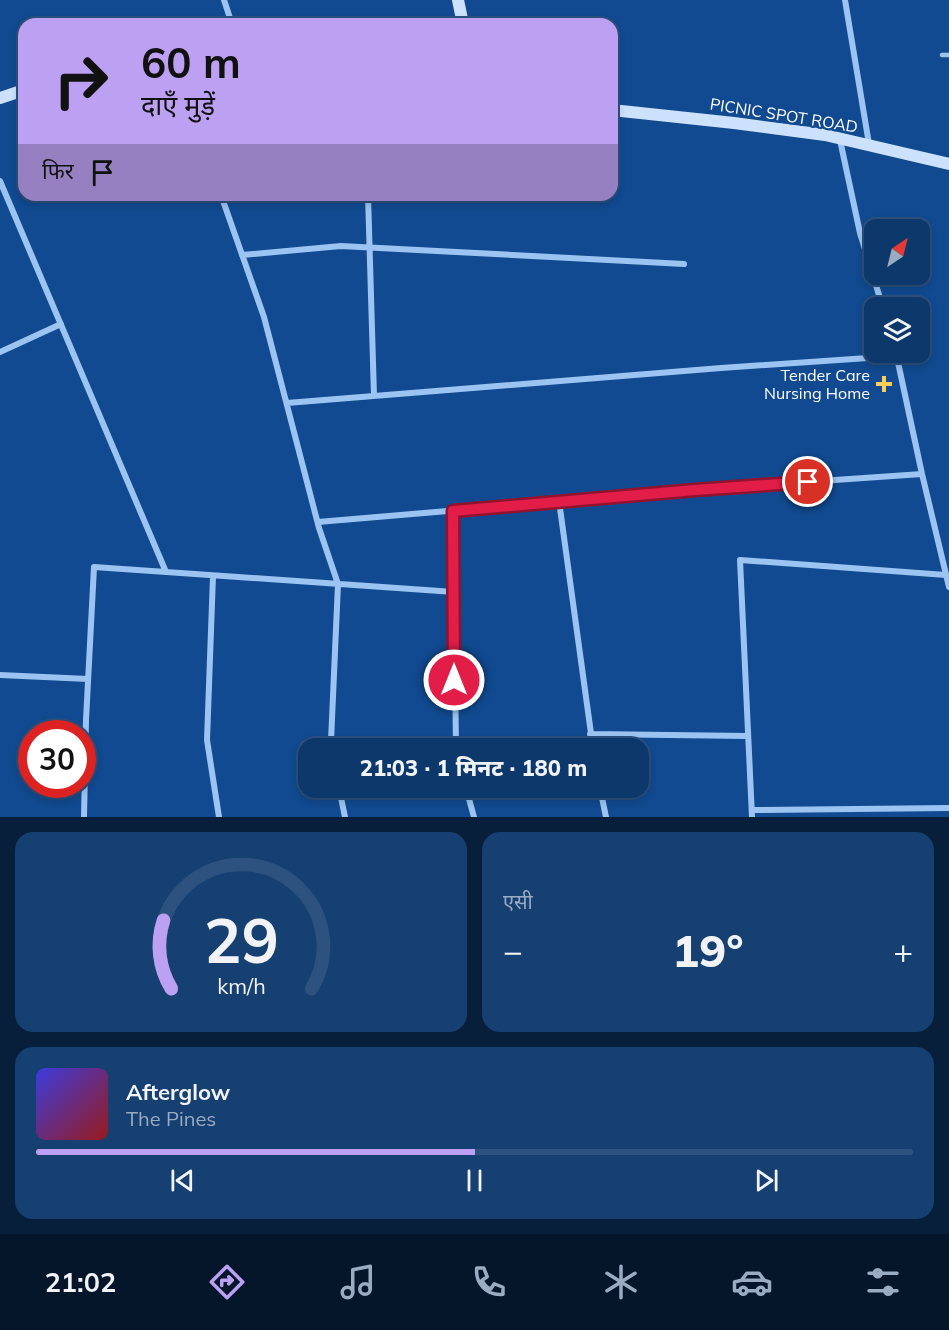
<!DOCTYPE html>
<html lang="hi">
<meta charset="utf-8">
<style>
:root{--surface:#0d386c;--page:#163f72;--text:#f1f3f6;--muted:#9aacc2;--line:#2d527f;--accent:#bca0f2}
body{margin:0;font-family:Mulish,"Noto Sans Devanagari",sans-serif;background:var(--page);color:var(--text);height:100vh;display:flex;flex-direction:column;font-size:22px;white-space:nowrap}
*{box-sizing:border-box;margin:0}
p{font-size:20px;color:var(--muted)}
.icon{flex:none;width:33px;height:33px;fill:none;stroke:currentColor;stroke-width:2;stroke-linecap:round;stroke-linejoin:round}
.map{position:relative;height:817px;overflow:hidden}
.sheet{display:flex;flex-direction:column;gap:15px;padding:15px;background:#071f3b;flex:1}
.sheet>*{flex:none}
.guide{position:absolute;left:18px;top:18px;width:600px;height:183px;border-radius:18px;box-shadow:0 3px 9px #0003,0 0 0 2px var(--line);background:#bca0f2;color:#111;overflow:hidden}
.needle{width:39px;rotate:35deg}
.buttons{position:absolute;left:864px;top:219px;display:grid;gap:12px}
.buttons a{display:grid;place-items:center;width:66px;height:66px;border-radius:12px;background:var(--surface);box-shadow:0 3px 9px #0003,0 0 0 2px var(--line);font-size:30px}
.speed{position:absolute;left:18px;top:720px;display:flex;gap:12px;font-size:30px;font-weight:700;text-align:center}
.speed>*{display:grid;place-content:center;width:78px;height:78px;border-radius:50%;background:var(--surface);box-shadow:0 3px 9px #0003,0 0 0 2px var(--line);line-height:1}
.speed .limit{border:9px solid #d22;background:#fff;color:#111}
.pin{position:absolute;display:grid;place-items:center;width:51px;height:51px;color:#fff;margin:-26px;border:3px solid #fff;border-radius:50%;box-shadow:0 2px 6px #0007}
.me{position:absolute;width:66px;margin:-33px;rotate:0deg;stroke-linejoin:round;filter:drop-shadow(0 0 4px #0008)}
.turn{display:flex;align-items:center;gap:21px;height:126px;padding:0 24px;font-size:27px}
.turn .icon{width:78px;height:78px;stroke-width:2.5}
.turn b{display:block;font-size:42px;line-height:51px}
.then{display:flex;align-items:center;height:57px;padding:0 24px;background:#0003;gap:12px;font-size:22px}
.big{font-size:45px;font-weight:800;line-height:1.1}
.sheet .widget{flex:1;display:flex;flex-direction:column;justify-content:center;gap:9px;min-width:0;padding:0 21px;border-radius:18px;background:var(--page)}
.sheet .dial{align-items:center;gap:0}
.dial svg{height:156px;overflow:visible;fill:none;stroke:var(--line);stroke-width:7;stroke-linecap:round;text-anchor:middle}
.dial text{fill:var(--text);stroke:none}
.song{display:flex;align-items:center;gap:18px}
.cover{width:72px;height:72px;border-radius:9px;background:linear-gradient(135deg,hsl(240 70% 55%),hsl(0 70% 35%))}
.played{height:6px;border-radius:3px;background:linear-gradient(90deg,var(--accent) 50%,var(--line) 50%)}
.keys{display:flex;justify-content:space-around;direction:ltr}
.heat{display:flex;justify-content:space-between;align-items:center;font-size:33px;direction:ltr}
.sheet .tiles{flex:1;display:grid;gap:15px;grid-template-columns:1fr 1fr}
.widget:last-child{grid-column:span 2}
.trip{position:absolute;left:298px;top:738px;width:351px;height:60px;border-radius:18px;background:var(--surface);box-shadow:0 3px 9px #0003,0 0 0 2px var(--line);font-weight:800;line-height:60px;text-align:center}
.menu{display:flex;height:96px;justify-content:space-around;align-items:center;background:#05162b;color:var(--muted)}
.menu .icon{width:42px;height:42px}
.menu .selected{color:var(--accent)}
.menu b{font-size:27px;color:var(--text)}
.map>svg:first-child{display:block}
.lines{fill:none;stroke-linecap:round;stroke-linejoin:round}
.lane{stroke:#9cc4f2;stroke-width:4.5}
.street{stroke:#9cc4f2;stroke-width:6}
.secondary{stroke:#cbe1fc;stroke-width:12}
.route-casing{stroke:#92132f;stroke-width:15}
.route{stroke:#e11d48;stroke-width:10}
.poi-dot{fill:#ffce5d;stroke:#114a90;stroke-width:2}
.labels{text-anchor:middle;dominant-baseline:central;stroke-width:4.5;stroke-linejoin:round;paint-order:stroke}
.street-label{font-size:16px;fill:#fff;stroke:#114a90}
.poi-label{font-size:16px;fill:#fff;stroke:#114a90;text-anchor:end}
</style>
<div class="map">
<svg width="949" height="817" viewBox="0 0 949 817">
<rect width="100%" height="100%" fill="#114a90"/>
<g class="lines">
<path class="lane" d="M942 55H949"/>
<path class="street" d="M224 0 232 24
M845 0 869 144
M840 140 860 233 883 308
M0 181 166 572
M221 195 264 317 319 528 338 584 331 741 332 748
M368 195 374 396
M242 255 341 246 684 264
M0 352 61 324
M896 353 922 474 949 587
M287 403 721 368 897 356
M559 501 593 748
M453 511 456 748
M318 522 718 488 922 474
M213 576 207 740 219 817
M0 675 88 679
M590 734 748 736
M339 788 345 817
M466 788 474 817
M600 788 606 817
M752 810 949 808
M84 817 86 720 94 567 454 592
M752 817 740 560 946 575"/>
<path class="secondary" d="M458 0 463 24
M0 98 24 90
M612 110 734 123 825 135 949 164"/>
</g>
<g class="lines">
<defs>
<path id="route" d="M454 680 453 511 695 490 808 482"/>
</defs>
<use href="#route" class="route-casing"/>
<use href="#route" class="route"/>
</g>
<path class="poi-dot" d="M881 375h6v6h6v6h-6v6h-6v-6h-6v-6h6z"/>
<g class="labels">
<g class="street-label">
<text transform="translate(784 115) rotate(9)">PICNIC SPOT ROAD</text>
</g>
<g class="poi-label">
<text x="870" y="375">Tender Care<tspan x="870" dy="18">Nursing Home</tspan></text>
</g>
</g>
</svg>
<div class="buttons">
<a><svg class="needle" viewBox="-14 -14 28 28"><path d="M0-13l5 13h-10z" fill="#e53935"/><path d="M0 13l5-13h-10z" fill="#9aacc2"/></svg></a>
<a><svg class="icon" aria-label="layers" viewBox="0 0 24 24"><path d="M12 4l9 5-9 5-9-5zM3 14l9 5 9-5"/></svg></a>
</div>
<div class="speed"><div class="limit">30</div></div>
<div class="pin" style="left:808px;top:482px;background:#d93025"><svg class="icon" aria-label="arrive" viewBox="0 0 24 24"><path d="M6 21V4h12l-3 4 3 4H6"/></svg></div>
<svg class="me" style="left:454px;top:680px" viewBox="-20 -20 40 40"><circle r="17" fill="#e11d48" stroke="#fff" stroke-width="3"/><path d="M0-11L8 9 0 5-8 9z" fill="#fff"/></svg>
<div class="trip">21:03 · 1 मिनट · 180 m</div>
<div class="guide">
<div class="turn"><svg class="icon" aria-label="right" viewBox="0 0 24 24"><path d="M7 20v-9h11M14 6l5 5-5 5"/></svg><div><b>60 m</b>दाएँ मुड़ें</div></div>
<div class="then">फिर<svg class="icon" aria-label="arrive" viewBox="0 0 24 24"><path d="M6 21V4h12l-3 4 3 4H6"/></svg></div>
</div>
</div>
<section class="sheet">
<div class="tiles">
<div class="widget dial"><svg viewBox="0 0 100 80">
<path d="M14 69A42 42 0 1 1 86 69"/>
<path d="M14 69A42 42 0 0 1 10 34" stroke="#bca0f2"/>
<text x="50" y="56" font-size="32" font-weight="700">29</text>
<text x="50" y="72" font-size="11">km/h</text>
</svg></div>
<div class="widget"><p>एसी</p>
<div class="heat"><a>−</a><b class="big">19°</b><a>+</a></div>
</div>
<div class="widget">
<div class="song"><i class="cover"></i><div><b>Afterglow</b><p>The Pines</p></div></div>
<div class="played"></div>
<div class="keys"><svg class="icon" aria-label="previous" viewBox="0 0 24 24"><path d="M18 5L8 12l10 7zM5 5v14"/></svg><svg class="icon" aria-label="pause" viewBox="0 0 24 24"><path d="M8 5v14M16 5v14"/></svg><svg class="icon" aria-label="next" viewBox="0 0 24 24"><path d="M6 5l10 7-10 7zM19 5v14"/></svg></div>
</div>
</div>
</section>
<nav class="menu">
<b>21:02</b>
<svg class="icon selected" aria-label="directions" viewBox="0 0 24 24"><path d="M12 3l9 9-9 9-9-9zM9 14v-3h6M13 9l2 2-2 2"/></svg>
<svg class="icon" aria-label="music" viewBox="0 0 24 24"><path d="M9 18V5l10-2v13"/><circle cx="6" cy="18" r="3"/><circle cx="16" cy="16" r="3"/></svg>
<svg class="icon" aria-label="phone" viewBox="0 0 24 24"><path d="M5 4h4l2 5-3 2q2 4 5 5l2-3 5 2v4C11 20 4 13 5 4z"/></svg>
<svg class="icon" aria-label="climate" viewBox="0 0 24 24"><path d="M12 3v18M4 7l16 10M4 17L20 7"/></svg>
<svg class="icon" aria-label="car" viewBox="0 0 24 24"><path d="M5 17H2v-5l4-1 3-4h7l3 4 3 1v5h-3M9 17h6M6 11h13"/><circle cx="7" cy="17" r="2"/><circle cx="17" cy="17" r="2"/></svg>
<svg class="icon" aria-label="filters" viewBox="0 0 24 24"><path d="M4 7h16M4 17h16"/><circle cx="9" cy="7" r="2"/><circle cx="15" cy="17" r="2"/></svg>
</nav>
